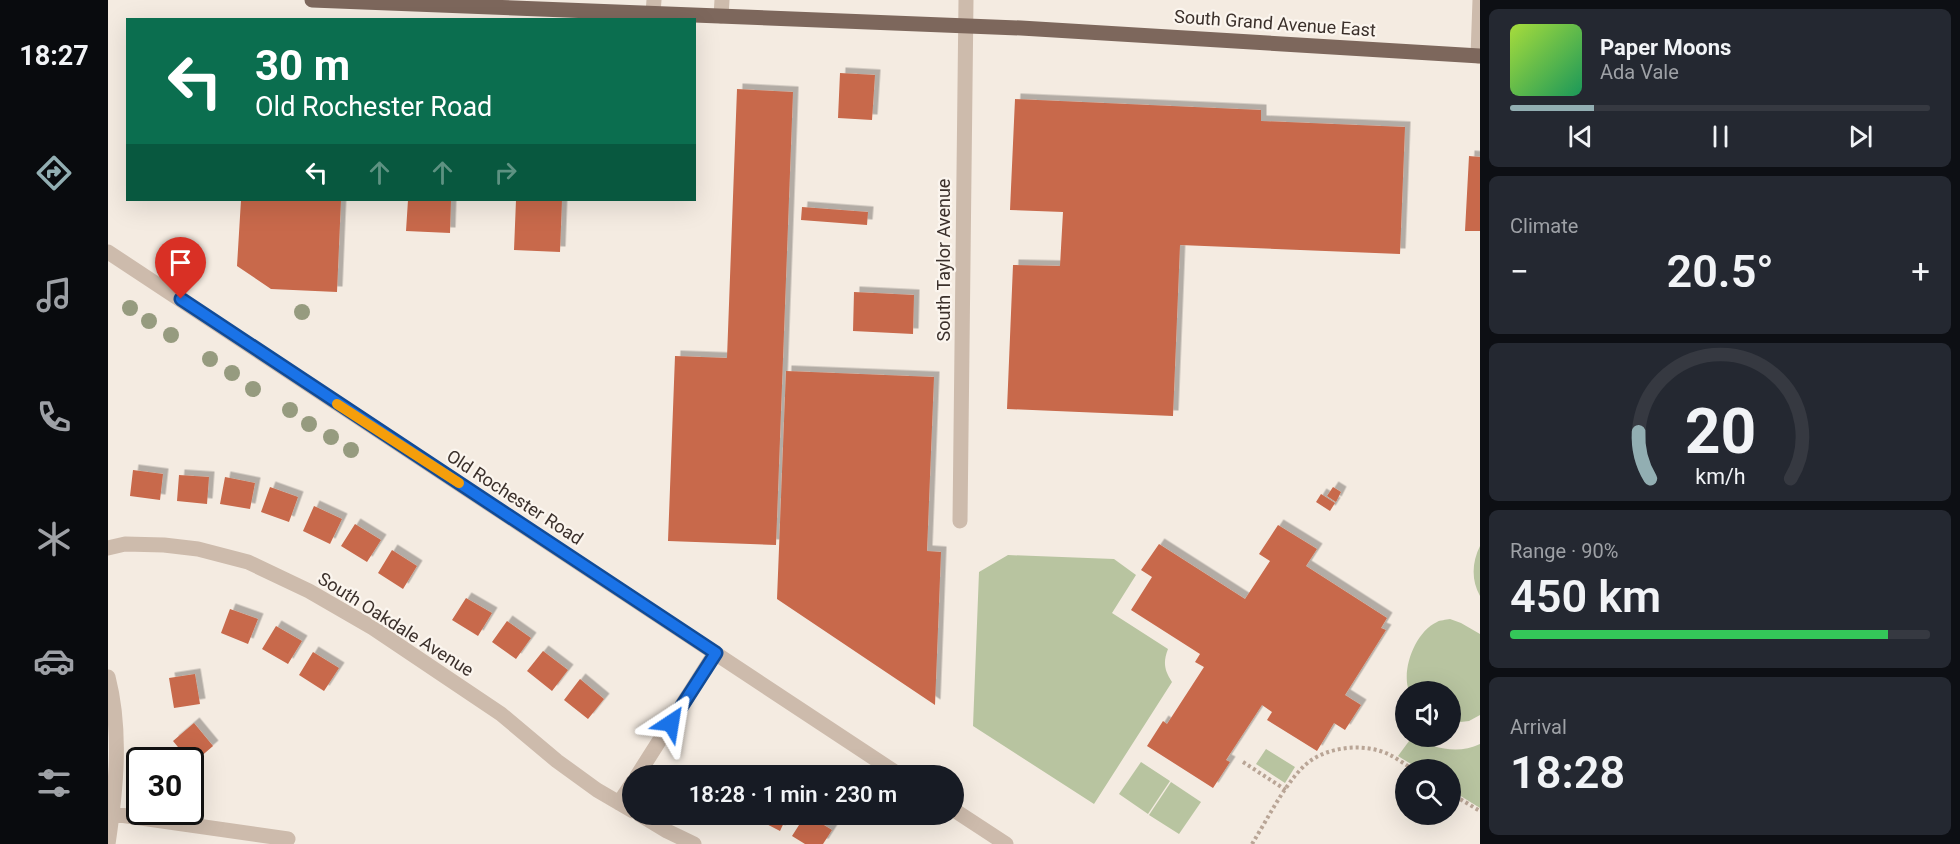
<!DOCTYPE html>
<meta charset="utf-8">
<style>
:root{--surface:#171b24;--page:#242831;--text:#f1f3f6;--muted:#9ea1a6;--line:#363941;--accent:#92aeb2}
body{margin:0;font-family:Roboto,sans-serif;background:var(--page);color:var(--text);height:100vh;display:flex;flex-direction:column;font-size:22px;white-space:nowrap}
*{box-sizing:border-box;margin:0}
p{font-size:20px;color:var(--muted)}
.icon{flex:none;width:33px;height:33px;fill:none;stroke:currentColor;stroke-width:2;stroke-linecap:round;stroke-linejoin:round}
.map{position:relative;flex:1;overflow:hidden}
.side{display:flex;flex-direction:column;gap:9px;padding:9px;background:#0d0f14;width:480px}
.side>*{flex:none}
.banner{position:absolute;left:18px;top:18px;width:570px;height:183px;border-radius:0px;box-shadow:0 6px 24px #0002;background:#0b6e4f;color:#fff;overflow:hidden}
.controls{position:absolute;left:1287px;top:681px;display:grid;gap:12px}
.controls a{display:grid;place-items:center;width:66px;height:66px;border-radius:50%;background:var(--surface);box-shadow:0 6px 24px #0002;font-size:30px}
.speed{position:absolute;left:18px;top:747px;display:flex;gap:12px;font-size:30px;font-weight:700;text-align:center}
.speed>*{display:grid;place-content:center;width:78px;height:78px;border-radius:50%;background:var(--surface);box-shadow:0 6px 24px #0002;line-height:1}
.speed .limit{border:3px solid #111;border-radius:9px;background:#fff;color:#111}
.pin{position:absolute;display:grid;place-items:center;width:51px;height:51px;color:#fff;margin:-62px -26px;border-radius:50% 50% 50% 0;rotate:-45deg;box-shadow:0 0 6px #0007}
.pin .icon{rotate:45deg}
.me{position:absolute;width:66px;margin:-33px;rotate:33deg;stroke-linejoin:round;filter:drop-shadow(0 0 4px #0008)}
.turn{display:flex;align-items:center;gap:21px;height:126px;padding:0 30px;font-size:27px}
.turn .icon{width:78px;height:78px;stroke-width:2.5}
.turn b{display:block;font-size:42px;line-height:51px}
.lanes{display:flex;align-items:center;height:57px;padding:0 30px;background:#0003;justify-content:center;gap:30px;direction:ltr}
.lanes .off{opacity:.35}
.big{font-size:45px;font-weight:600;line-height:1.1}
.side .card{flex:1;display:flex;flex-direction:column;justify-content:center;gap:9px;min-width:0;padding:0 21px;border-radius:9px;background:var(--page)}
.side .dial{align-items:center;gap:0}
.dial svg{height:156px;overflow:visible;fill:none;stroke:var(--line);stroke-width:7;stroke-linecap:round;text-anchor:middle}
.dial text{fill:var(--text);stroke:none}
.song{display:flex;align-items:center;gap:18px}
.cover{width:72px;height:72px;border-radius:9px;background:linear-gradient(135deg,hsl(80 70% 55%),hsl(150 70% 35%))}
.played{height:6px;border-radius:3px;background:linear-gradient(90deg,var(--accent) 20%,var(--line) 20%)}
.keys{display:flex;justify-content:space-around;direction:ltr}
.heat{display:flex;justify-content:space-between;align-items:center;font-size:33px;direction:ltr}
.charge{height:9px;border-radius:4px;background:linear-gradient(90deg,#34c759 90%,var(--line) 0)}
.trip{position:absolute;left:514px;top:765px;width:342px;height:60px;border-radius:30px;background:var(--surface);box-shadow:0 6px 24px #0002;font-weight:600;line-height:60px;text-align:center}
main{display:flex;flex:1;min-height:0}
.tabs{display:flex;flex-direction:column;width:108px;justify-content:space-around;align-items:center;background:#090b0e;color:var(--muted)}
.tabs .icon{width:42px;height:42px}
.tabs .active{color:var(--accent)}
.tabs b{font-size:27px;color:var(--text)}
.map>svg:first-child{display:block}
.green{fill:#b8c4a0}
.building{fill:#c8694b;filter:url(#shadow)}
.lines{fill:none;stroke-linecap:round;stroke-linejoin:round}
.path{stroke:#b9a596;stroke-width:4;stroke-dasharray:3 3;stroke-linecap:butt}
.minor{stroke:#cdbbac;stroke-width:15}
.major{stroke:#7d675c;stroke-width:15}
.tree{fill:#969b7f}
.route-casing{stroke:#114b97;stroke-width:15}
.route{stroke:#1a73e8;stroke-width:10}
.slow{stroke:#f59e0b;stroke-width:10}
.labels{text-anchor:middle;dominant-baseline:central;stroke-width:4.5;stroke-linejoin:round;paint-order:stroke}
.street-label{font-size:18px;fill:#3b302b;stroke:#fbf5ee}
</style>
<main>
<nav class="tabs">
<b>18:27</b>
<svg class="icon active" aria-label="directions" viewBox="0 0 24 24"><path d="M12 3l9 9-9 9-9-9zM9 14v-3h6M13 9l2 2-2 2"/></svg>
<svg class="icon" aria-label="music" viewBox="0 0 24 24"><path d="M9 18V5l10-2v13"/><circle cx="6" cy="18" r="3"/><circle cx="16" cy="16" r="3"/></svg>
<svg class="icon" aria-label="phone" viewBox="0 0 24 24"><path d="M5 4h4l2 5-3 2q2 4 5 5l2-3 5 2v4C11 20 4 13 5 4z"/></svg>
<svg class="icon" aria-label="climate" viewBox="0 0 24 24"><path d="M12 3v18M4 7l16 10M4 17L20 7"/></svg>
<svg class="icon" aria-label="car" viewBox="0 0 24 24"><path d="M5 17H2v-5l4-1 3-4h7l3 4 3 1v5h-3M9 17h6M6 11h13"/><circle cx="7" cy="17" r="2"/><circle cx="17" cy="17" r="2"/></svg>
<svg class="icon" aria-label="filters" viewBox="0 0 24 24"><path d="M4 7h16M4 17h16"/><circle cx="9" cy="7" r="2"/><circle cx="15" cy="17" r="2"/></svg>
</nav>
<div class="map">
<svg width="1372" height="844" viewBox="0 0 1372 844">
<defs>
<filter id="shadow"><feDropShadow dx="5.5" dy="-5.5" stdDeviation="0" flood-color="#0004"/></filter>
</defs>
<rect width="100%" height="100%" fill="#f4ebe1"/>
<path class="green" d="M1372 546V596C1363 580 1364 562 1372 546Z
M900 555 1006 559 1028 575 1004 613 1060 649C1055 662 1056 670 1064 682L986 804 865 726 871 572Z
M1342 619 1353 623 1372 634V715L1361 721 1344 723H1343L1342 692 1301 691C1293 670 1307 632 1329 622 1332 620 1338 620 1342 619Z
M1304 737C1325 748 1349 755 1372 744V808L1343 790 1342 770 1311 769 1290 756Z
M1158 749 1187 767 1177 783 1148 764Z
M1033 762 1062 781 1040 814 1011 794Z
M1063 782 1093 802 1071 834 1041 815Z"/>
<path class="building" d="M732 73 767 75 764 120 730 118Z
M629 89 685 92 668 545 560 541 567 356 619 358Z
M907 99 1153 110V121L1297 127 1292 254 1072 245 1065 416 899 409 905 265 952 266 955 212 902 210Z
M1361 156 1372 157V231H1357Z
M133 200H233L229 292 163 289 129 266Z
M300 200H343L342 233 298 231Z
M408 200H454L452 252 406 250Z
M694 207 760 212 759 225 693 220Z
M746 292 806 295 805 334 745 331Z
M678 371 826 377 819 551 833 552 827 705 669 599Z
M25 470 55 474 52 500 22 496Z
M71 475 101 477 99 504 69 501Z
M117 477 147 483 142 509 112 504Z
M162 487 190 497 181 522 153 512Z
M1225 487 1233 492 1228 502 1219 496Z
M1213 494 1227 503 1222 511 1208 502Z
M206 506 234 519 222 544 195 531Z
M247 524 273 540 259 562 233 546Z
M1170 525 1209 549 1198 566 1279 618 1273 628 1278 630 1237 695 1253 705 1237 730 1226 723 1209 751 1159 720 1164 712 1154 705 1118 760 1122 762 1105 788 1039 746 1055 721 1059 724 1096 667 1087 662 1092 654 1023 610 1044 577 1033 570 1051 544 1137 599 1162 561 1151 554Z
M284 550 309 566 295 589 270 573Z
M358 598 384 613 370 636 344 620Z
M122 609 150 619 140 644 113 633Z
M399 621 423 638 408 659 384 642Z
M168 626 194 641 180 664 154 649Z
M435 651 460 670 444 691 419 671Z
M205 652 231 668 216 691 191 675Z
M87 674 92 704 66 708 61 678Z
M472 679 496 699 480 719 456 700Z
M86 723 105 746 84 764 65 741Z
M646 814H680L672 831 645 817Z
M698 814 724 830 715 844H697L684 836Z"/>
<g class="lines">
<path class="path" d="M1135 762 1178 790
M1342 793 1372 811
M1144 844C1159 820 1175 787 1195 767 1216 746 1257 742 1282 755 1290 759 1298 765 1306 770"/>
<path class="minor" d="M545 13 546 0
M613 16 614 0
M1370 56 1372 0
M0 252 793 776
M852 521 858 0
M0 548 17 544 56 545 90 549 140 562 201 591 265 628 393 714 449 761 489 790 525 811
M0 677C14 731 8 790 0 844
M529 776 607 653
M511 803 525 782
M846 810 898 844
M5 814 180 839
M531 814 559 831 586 844"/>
<path class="major" d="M204 0 913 28 1372 56"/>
</g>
<g class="tree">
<circle cx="22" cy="308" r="8"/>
<circle cx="194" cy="312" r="8"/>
<circle cx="41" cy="321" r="8"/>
<circle cx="63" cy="335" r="8"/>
<circle cx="102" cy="359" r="8"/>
<circle cx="124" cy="373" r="8"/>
<circle cx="145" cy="389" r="8"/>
<circle cx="182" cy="410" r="8"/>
<circle cx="201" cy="424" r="8"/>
<circle cx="223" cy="437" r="8"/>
<circle cx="243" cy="450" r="8"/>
</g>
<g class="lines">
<defs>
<path id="route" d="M73 299 608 653 563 723"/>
</defs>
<use href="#route" class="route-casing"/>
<use href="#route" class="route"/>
<path class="slow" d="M229 404 351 483"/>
</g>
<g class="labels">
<g class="street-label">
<text transform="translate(1167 23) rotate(4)">South Grand Avenue East</text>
<text transform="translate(835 260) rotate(-90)">South Taylor Avenue</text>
<text transform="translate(407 497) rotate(33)">Old Rochester Road</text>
<text transform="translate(288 624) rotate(32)">South Oakdale Avenue</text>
</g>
</g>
</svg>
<div class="controls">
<a><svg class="icon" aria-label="sound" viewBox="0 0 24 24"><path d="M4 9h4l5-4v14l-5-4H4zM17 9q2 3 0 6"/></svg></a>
<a><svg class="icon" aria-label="search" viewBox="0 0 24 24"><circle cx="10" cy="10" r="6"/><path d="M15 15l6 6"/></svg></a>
</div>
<div class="speed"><div class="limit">30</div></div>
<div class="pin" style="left:73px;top:299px;background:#d93025"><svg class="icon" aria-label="arrive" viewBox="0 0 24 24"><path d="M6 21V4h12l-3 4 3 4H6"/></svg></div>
<svg class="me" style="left:563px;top:723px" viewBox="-20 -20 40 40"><path d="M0-17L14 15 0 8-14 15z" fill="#1a73e8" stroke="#fff" stroke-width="4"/></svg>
<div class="trip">18:28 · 1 min · 230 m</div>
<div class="banner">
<div class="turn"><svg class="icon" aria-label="left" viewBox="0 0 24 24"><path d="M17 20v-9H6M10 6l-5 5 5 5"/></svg><div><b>30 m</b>Old Rochester Road</div></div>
<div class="lanes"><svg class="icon" aria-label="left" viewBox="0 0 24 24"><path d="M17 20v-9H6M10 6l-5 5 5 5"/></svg><svg class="icon off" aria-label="ahead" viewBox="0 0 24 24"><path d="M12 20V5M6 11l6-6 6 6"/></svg><svg class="icon off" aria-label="ahead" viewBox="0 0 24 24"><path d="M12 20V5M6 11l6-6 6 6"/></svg><svg class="icon off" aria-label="right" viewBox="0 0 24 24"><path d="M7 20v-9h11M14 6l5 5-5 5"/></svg></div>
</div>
</div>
<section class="side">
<div class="card">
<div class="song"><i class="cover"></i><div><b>Paper Moons</b><p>Ada Vale</p></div></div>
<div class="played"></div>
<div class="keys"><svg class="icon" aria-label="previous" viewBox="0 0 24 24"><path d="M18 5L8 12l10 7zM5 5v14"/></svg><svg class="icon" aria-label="pause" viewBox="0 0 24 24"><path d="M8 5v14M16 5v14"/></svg><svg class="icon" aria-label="next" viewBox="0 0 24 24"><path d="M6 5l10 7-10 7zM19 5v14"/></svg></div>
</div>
<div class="card"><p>Climate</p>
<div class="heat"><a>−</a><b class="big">20.5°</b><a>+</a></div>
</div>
<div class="card dial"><svg viewBox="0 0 100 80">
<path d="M14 69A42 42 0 1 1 86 69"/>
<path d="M14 69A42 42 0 0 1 8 45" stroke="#92aeb2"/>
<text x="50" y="56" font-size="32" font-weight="700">20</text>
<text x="50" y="72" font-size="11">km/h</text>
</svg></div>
<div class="card"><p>Range · 90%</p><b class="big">450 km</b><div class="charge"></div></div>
<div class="card"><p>Arrival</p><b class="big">18:28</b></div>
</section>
</main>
